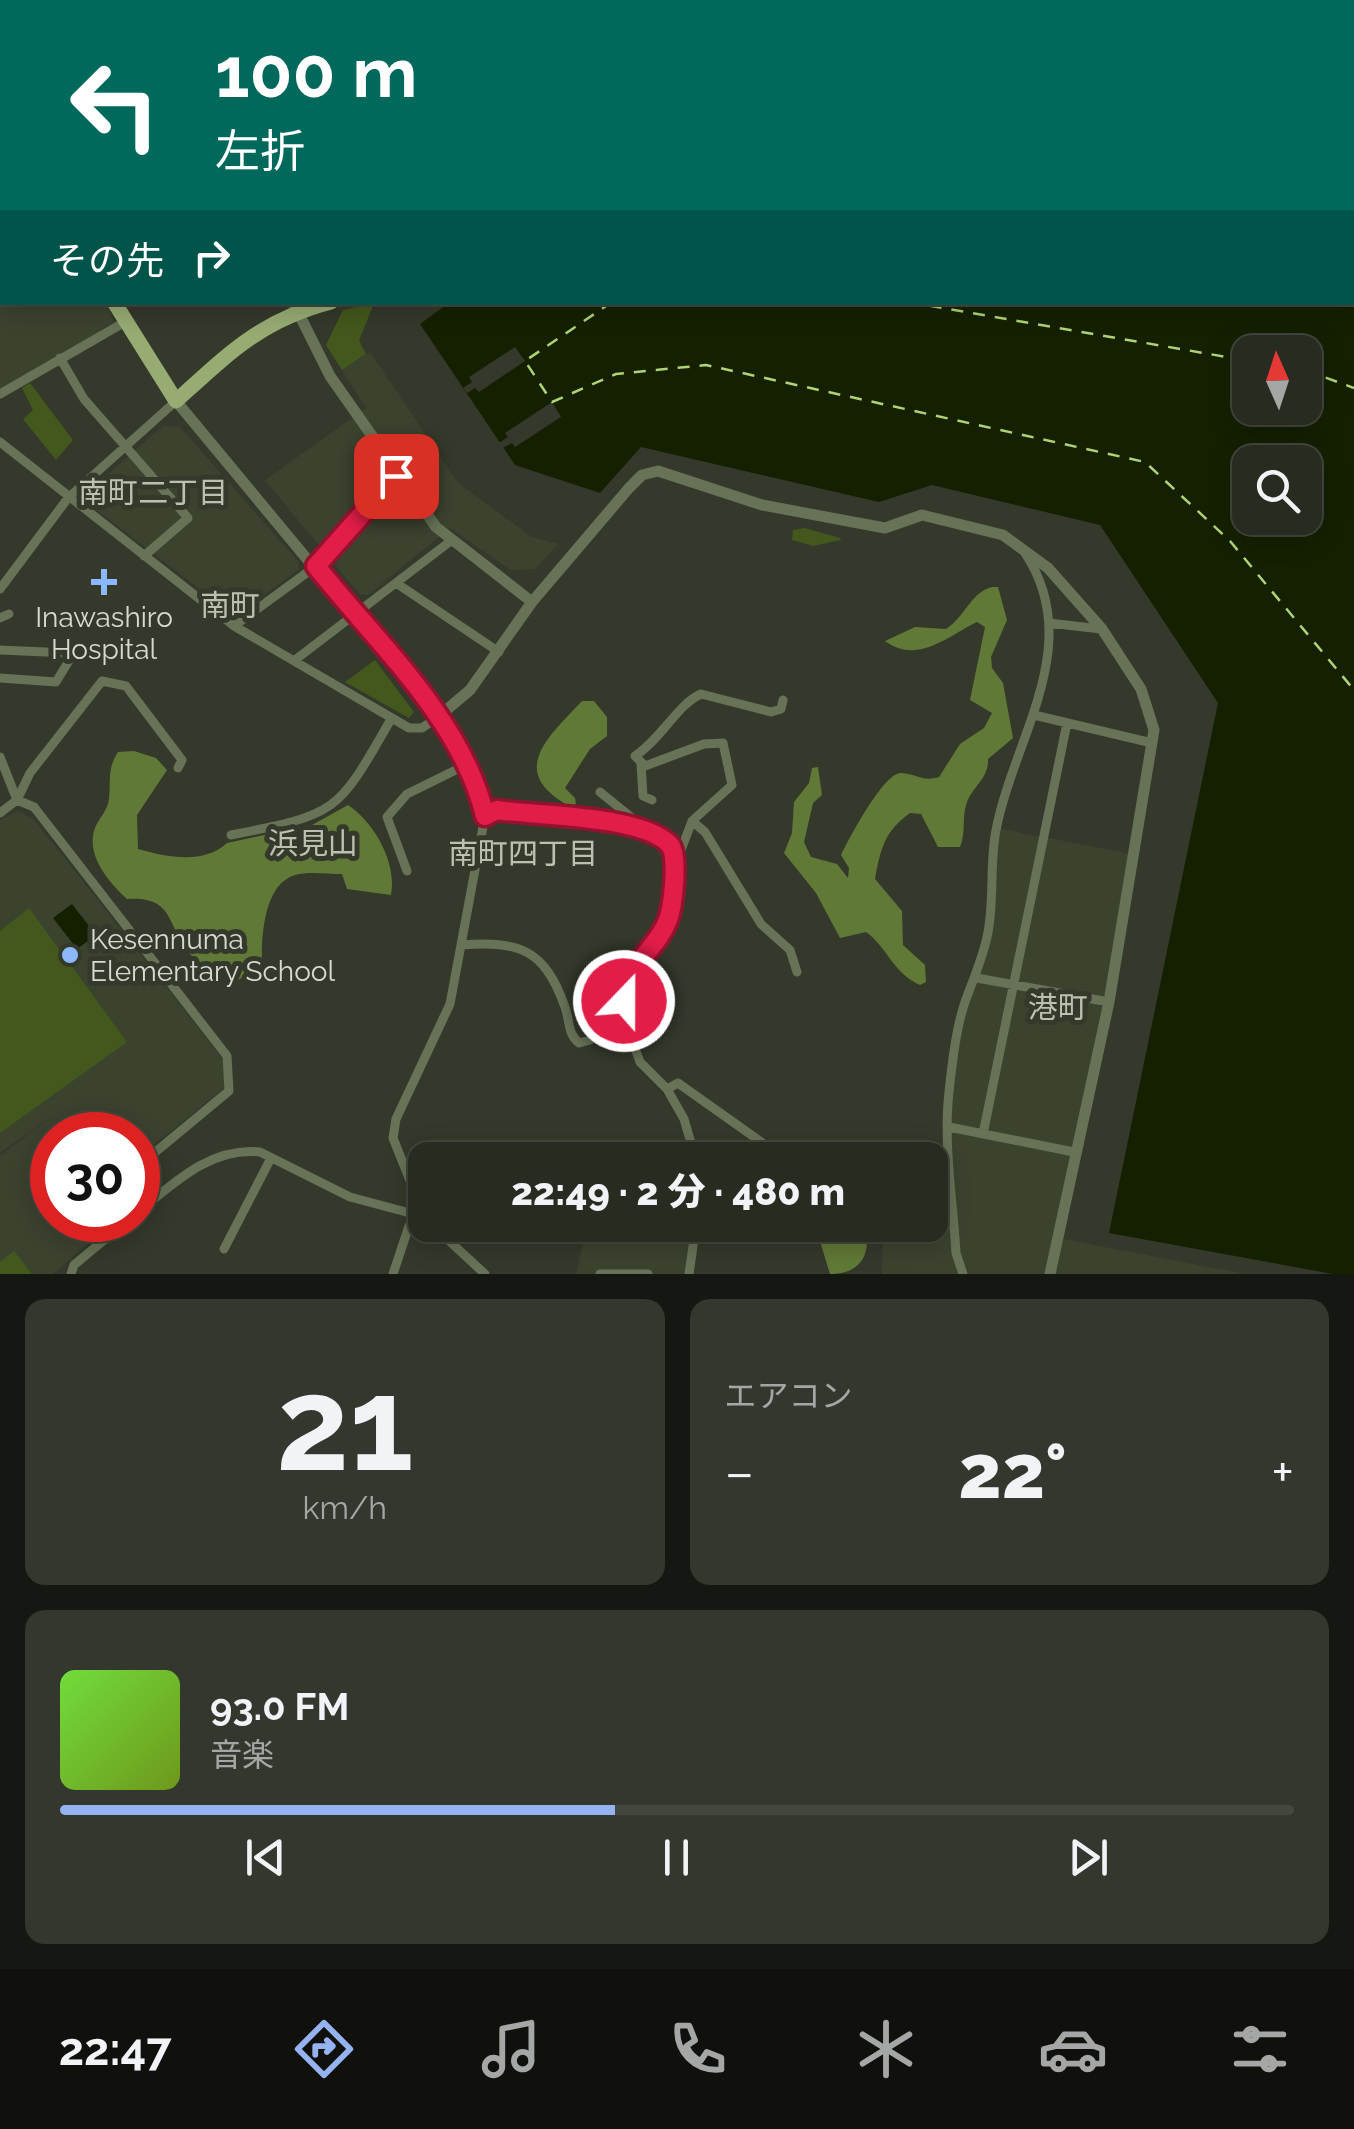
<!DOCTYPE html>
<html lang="ja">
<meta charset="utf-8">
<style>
:root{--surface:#272b20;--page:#33372d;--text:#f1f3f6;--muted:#a4a7a5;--line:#43473e;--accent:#95b2f1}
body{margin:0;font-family:Raleway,"Noto Sans JP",sans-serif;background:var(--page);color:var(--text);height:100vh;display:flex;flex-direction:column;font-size:38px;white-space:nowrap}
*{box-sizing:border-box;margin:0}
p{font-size:32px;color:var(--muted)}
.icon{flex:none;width:55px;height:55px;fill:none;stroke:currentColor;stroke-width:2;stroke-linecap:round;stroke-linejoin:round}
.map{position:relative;height:1274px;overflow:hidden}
.details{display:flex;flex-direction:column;gap:25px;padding:25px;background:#151812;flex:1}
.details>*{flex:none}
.hud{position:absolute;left:0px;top:0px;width:1355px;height:305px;box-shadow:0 5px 25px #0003,0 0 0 2px var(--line);background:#00695c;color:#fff;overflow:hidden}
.needle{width:65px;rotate:357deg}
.controls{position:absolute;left:1232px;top:335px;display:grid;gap:20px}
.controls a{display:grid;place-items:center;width:90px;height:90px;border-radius:20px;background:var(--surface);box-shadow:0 5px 25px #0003,0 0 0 2px var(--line);font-size:50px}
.speed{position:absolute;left:30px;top:1112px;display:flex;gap:20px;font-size:50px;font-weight:700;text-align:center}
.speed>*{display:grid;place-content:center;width:130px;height:130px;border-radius:50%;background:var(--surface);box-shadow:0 5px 25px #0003,0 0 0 2px var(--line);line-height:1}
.speed .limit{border:15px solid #d22;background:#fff;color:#111}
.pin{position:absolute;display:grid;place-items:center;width:85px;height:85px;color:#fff;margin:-42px;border-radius:20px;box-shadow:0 5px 15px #0006}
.me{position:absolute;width:110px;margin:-55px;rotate:22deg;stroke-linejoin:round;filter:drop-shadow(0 0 8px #0008)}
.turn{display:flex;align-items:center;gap:35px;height:210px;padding:0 50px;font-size:45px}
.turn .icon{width:130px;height:130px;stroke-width:2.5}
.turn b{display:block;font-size:70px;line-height:85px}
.then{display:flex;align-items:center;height:95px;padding:0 50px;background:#0003;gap:20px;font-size:38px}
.big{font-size:75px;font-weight:800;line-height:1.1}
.details .tile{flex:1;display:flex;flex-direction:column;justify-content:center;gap:15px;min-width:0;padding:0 35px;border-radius:20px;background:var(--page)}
.details .dial{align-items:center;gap:0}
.dial b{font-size:130px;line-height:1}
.song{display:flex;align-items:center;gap:30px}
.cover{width:120px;height:120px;border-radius:15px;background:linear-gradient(135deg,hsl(100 70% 55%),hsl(80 70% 35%))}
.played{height:10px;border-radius:5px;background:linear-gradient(90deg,var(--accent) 45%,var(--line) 45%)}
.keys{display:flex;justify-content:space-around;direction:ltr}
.heat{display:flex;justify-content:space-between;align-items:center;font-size:55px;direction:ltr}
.details .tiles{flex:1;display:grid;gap:25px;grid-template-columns:1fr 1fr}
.tile:last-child{grid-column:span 2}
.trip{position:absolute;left:408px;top:1142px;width:540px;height:100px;border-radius:20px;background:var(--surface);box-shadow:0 5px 25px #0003,0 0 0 2px var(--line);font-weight:800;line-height:100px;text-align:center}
.tabs{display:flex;height:160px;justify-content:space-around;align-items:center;background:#10110d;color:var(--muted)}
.tabs .icon{width:70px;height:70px}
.tabs .current{color:var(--accent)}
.tabs b{font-size:45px;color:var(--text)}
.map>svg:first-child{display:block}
.built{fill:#3b432f}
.green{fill:#43581c}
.forest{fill:#617936}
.water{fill:#152000;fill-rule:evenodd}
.pier{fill:#34392b}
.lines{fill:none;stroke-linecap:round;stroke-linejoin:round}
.ferry{stroke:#b0d375;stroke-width:2.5;stroke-dasharray:12 10;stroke-linecap:butt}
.minor{stroke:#677257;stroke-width:9}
.tertiary{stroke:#677257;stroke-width:11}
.primary{stroke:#96ac73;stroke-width:15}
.route-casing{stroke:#92132f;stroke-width:25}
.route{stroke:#e11d48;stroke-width:18}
.poi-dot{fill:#8cb9fc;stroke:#34392b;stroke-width:4}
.labels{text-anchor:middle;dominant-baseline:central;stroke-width:10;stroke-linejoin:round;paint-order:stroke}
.poi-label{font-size:28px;fill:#d6dad1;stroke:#34392b}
.neighbourhood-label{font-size:30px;fill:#bac1b0;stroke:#34392b}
</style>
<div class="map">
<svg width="1354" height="1274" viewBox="0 0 1354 1274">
<rect width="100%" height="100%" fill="#34392b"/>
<path class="built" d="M0 0 6 2 2 302 106 303 114 322 0 394Z
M370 352 458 483 532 537 558 544 535 569 511 570 450 528 368 595 359 594 265 480 366 408 342 370Z
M163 426 180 427 299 562 298 570 241 612H230L85 501 84 495Z
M18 811 33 819 60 852 221 1057 226 1070 224 1088 138 1158V1135H89L66 1108 86 1135H52V1220L112 1223 53 1274H0V1156L51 1117 0 1153V820Z
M997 828 1132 854 1058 1238 1245 1274H882L883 1225H930V1214H953L948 1094 965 1003 989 931Z
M587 1225 608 1230 609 1225H696L689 1274H576Z"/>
<path class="green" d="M374 303 359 341 366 354 342 370 326 345 343 310Z
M30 383 73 440 56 460 23 419 33 410 22 388Z
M805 528 840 538 841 540 813 546 792 540 793 530Z
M375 660 414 712 409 718 345 682Z
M29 908 127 1042 0 1133V931Z
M14 1251 32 1274H0V1262Z"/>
<path class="forest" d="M992 587H998L1007 620 991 657 992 668 1003 683 1013 738 988 759C989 779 972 786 966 805 962 819 966 833 960 847H938L921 814 910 813C884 832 881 848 875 879L902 911 903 945 925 965 926 982 920 985C892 972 888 948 866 932L840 938 816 893 784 853 792 833 794 802 809 783 812 768 818 767 822 795 813 803 804 842 811 857 837 864 848 878 849 868 841 855C849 839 884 772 901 773 917 774 922 782 939 777L960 744 984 728 992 713 970 700 985 627 977 622C948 636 917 665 885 641L915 627 946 629C965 617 971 592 992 587Z
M582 701H594L607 717V736L590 749 565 788 575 798 576 804 569 806C508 772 546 739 582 701Z
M134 751 156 758 167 770 137 815 138 849C167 857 203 865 227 843L312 825 348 805C375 823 397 863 391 895L347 889 342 874C328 874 309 871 295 875 263 884 261 940 262 966L235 982C222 973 203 968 193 957 165 929 178 896 127 899 109 882 85 855 95 828 99 818 108 810 109 799 111 779 107 769 118 752Z
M815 1225H865C872 1254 861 1274 830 1274Z"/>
<path class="water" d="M1202 0H1354V56L1352 2Z
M1354 107V1274H1333L1109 1233 1218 703 1100 525 932 485 879 502 641 447 600 493 515 465 420 324 450 302H1352ZM1250 352H1305V408H1250ZM1250 462H1305V518H1250Z
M72 904 96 935 77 949 53 918Z"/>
<path class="pier" d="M515 347 525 361 479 392 475 388 467 393 463 388 472 382 469 377Z
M552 402 561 417 515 447 512 443 503 448 499 443 508 437 505 433Z"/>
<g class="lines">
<path class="ferry" d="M612 302 525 361 552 402 616 374 706 365 1145 462 1230 541 1354 690
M908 302 1250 361
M1305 370 1354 388"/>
<path class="minor" d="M170 0 172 2
M286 0H293
M343 0 347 2
M419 0 421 2
M481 0 483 2
M550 0 552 2
M618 0 621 2
M883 0 888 2
M579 2 583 0
M1021 2V0
M1182 2 1183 0
M0 199 2 198
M0 275H2
M60 358 84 399 188 518 144 556
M0 394 125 322
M0 442 234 626 409 728H422L438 717 468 764 485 816 450 1004 396 1119 393 1138 425 1218
M396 583 499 652
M0 589 68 498 176 401
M0 618 9 614
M1049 623 1101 629
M234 626 316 566 396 476
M0 650 68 653 70 659 56 682 0 678
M295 660 452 540
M1034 715 1152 743
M0 757 17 800 34 807 227 1056 229 1091 147 1159 138 1176
M641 764 643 796 652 800
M600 792 648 831
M0 813 17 800 30 773 102 681 126 686 182 760 178 768
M485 816 497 810C547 817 652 811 677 860
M692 821 705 832 761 924 790 950 797 972
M231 835C338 814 337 814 391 719
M407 871 387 817 407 794 468 764
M461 945C519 941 544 948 565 1007 570 1020 567 1033 579 1043L590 1040 607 1004 625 1001
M977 978 1109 1002
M667 1089 678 1083 771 1149 804 1153
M949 1127 1074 1152
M983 1134 1067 723
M696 1160 684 1119 667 1089 640 1062 625 1021 624 988 668 920 675 866 692 821 732 785 723 743 704 744 645 766 635 756C661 739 678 704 701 694L771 712 781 709 783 700
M138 1212C174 1183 210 1147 260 1152L350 1197 425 1217
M432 1225 485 1274
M224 1249 271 1158
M71 1274 74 1265 128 1220
M393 1274 409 1226 425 1217
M600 1274H648
M689 1274 696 1225
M963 1274 956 1253C953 1201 943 1144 949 1092 952 1064 956 1028 965 1002 973 980 982 960 987 937 995 903 989 865 996 830 1014 737 1086 645 1025 553"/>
<path class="tertiary" d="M1132 2 1133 0
M293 302 330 376 436 527 532 602 629 488 642 475 658 471 762 505 885 528 922 515 1003 535 1048 568 1102 629 1141 689 1154 730 1109 1002 1050 1274
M176 401 438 717 470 690 532 602"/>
<path class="primary" d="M857 0 861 2
M700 2 703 0
M1075 2 1076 0
M0 84 2 90
M114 302 176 401C228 354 261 320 331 302"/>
</g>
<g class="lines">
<defs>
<path id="route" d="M396 476 316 566C376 642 462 719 485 816L497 810C537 816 643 815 670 845 679 856 673 906 668 920 657 950 624 966 624 1001"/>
</defs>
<use href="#route" class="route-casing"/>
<use href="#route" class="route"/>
</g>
<g class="poi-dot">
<path d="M99 567h10v10h10v10h-10v10h-10v-10h-10v-10h10z"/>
<circle cx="70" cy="955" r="10"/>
</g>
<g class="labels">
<g class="poi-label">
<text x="104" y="617">Inawashiro<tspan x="104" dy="32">Hospital</tspan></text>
<text x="90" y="939" text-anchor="start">Kesennuma<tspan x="90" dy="32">Elementary School</tspan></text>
</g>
<g class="neighbourhood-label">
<text x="153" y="492">南町二丁目</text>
<text x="230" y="605">南町</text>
<text x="313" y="843">浜見山</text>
<text x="523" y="853">南町四丁目</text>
<text x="1058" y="1007">港町</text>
</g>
</g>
</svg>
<div class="controls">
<a><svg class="needle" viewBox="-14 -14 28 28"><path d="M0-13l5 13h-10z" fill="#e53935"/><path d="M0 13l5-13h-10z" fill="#a4a7a5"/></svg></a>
<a><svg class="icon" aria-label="search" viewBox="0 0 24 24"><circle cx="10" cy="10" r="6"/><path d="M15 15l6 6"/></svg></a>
</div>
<div class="speed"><div class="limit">30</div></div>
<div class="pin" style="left:396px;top:476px;background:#d93025"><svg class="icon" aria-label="arrive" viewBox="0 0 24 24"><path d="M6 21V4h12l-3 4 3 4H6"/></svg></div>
<svg class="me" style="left:624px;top:1001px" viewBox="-20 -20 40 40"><circle r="17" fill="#e11d48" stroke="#fff" stroke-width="3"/><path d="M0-11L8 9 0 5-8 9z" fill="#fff"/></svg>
<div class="trip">22:49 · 2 分 · 480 m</div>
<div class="hud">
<div class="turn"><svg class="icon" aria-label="left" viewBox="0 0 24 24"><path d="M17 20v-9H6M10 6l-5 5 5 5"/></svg><div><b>100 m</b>左折</div></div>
<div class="then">その先<svg class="icon" aria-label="right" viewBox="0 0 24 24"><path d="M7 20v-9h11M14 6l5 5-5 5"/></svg></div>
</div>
</div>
<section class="details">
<div class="tiles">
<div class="tile dial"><b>21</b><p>km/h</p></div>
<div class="tile"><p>エアコン</p>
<div class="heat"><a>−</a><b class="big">22°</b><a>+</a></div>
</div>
<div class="tile">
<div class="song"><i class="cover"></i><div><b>93.0 FM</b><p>音楽</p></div></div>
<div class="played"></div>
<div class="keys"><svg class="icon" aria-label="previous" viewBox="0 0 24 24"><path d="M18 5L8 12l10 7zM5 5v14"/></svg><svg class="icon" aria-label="pause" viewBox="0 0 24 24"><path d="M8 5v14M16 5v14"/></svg><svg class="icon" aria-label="next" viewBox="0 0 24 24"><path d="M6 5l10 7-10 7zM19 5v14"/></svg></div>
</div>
</div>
</section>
<nav class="tabs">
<b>22:47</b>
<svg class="icon current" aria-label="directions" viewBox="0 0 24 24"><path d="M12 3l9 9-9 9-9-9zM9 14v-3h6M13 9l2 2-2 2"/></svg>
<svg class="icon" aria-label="music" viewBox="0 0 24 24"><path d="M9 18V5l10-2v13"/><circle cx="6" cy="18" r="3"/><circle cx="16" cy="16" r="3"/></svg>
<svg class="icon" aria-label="phone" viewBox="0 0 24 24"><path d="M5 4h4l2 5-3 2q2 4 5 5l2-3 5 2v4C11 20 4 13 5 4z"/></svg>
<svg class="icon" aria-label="climate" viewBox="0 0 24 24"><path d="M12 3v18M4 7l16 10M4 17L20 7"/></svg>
<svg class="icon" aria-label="car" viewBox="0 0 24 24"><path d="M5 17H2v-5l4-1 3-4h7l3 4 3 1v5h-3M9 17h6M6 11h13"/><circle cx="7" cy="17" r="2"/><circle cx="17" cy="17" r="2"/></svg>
<svg class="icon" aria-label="filters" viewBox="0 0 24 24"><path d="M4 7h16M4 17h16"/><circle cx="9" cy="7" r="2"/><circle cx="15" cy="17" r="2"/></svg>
</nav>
